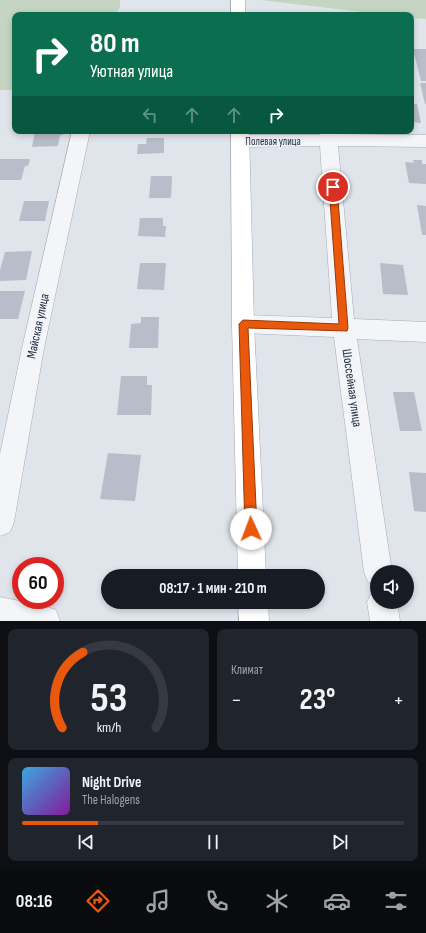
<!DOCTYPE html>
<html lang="ru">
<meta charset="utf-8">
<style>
:root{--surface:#171b24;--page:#20242c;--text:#f1f3f6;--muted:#9ea1a6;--line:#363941;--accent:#ea580c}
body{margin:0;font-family:"Sofia Sans Condensed",sans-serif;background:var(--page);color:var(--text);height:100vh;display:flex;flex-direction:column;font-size:15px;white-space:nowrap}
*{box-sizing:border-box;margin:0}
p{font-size:13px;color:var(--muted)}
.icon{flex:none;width:22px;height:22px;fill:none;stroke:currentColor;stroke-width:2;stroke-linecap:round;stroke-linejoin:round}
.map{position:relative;height:621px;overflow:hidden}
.panel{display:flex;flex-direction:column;gap:8px;padding:8px;background:#0d0f14;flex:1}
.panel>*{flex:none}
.guide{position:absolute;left:12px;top:12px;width:402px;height:122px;border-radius:8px;box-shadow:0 2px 6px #0003;background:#0b6e4f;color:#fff;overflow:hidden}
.tools{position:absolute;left:370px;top:565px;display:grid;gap:8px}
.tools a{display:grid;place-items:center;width:44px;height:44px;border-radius:50%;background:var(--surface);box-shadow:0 2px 6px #0003;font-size:20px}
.speed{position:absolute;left:12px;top:557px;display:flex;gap:8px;font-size:20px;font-weight:700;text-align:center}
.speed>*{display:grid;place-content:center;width:52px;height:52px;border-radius:50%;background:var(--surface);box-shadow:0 2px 6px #0003;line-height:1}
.speed .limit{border:6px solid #d22;background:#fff;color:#111}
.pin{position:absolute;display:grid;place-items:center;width:34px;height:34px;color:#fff;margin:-17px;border:2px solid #fff;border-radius:50%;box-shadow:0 1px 4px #0007}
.me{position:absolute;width:44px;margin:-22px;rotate:358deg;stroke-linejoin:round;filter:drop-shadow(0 0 3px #0008)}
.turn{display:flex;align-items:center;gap:14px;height:84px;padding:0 12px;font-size:18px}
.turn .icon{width:52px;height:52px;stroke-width:2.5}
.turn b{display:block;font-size:28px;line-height:34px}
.lanes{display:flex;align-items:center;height:38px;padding:0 12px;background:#0003;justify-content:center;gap:20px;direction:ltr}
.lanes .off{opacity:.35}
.big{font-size:30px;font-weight:700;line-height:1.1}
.panel .tile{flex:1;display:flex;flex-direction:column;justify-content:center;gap:6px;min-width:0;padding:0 14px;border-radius:8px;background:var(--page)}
.panel .dial{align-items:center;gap:0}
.dial svg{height:104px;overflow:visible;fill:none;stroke:var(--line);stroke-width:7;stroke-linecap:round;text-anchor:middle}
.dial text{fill:var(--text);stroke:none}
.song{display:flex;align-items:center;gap:12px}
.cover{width:48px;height:48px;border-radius:6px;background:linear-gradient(135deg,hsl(200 70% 55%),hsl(290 70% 35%))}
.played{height:4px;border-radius:2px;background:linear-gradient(90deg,var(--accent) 20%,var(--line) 20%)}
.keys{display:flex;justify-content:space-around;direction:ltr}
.heat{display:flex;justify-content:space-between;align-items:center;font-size:22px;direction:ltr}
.panel .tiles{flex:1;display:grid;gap:8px;grid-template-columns:1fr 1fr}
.tile:last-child{grid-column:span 2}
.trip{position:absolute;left:101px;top:569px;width:224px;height:40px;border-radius:20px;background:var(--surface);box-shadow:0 2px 6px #0003;font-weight:700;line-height:40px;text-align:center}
.tabs{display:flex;height:64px;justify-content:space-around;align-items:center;background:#090b0e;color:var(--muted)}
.tabs .icon{width:28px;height:28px}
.tabs .selected{color:var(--accent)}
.tabs b{font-size:18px;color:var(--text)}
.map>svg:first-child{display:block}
.green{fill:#c6d5c1}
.building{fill:#b7bdc9}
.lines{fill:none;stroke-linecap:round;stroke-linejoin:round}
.minor-casing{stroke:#a5abb6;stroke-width:1}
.major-casing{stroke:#9ea8b8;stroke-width:1}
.minor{fill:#f4f5f8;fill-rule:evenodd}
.major{fill:#fff;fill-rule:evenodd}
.route{fill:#ea580c;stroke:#983908}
.labels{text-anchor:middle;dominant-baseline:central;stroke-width:3;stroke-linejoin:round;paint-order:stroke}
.far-street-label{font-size:11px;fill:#273244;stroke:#f0f3f8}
.street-label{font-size:13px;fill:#273244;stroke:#f0f3f8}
</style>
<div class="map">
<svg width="426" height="621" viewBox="0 0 426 621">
<rect width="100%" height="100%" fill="#e0e4eb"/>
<path class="green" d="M0 0H120V7L115 15H15V90H0Z
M260 0H426V19L411 18V15H388Z"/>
<path class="building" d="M413 49H426V81H421Z
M420 83H426V104H425Z
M411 104H417L421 123 411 122Z
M35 131H63V135H60L58 146 32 147Z
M147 138H164V153L137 154 138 144H146Z
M0 159H30L28 166H25L21 180H0Z
M413 160H422V164H426V184L409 183 405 162 414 163Z
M151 176H172L171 198H149Z
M24 201H49L45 221H19Z
M417 205 426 206V235H422Z
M140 218H163V226H166L165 237 138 236Z
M32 251 26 280 0 281V270L5 252Z
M140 263H166L164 290 137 289Z
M380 263 403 265 408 295 383 294Z
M0 291H25L18 319H0Z
M141 317H159L158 348H129L131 324 141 323Z
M121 376H147V385H152L151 415H117Z
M393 392H414L422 431H400Z
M108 453 141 455 135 501 100 499Z
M409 472 426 473V512L414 511Z"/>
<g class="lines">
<defs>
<path id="minor" d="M72 131H90L44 348 14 522 10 532 0 536V454L22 348Z
M319 131H337V134L426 135V147L338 146 354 319 426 322V342L357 339 392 572H377V586L368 582 364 572 334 337 243 333 235 331 232 324 235 317 243 315 332 318 320 146 240 147 234 145 231 141 234 137 240 135H320Z
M377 589V602H397L400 621H370L367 602 372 592Z
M0 597 45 606 56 610 60 621H0Z"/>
<path id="major" d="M231 0H245V15H231Z
M231 131H249L254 324 266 576H238L232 324Z
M238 602H268L269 621H239Z"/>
</defs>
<use href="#minor" class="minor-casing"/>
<use href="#major" class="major-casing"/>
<use href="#minor" class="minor"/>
<use href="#major" class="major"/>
</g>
<path class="route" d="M333 184 337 187 348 328 347 331 248 328 257 529 255 533 251 534 247 533 245 529 239 324 243 320 339 324 329 187Z"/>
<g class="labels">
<g class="far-street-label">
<text x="273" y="141">Полевая улица</text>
</g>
<g class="street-label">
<text transform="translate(38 326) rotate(-78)">Майская улица</text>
<text transform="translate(352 388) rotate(82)">Шоссейная улица</text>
</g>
</g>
</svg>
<div class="tools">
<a><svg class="icon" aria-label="sound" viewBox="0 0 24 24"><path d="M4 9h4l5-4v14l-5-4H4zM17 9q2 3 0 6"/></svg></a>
</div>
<div class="speed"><div class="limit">60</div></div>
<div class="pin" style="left:333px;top:187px;background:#d93025"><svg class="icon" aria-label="arrive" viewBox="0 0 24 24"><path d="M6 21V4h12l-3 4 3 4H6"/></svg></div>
<svg class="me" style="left:251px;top:529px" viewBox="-20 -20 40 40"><circle r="19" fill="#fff"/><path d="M0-13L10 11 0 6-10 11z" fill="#ea580c"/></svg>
<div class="trip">08:17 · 1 мин · 210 m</div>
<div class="guide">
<div class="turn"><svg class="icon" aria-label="right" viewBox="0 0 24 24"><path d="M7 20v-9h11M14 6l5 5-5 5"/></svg><div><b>80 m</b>Уютная улица</div></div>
<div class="lanes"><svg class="icon off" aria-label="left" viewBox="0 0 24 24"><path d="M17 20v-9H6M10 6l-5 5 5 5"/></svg><svg class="icon off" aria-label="ahead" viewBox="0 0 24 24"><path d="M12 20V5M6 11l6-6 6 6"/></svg><svg class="icon off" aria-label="ahead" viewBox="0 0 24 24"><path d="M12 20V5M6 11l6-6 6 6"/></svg><svg class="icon" aria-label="right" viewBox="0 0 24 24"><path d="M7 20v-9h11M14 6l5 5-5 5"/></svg></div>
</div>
</div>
<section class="panel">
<div class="tiles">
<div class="tile dial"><svg viewBox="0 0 100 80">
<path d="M14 69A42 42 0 1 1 86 69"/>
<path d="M14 69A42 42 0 0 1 30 11" stroke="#ea580c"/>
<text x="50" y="56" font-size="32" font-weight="700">53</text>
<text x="50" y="72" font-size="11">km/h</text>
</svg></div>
<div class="tile"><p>Климат</p>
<div class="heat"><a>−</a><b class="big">23°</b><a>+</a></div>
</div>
<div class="tile">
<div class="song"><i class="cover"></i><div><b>Night Drive</b><p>The Halogens</p></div></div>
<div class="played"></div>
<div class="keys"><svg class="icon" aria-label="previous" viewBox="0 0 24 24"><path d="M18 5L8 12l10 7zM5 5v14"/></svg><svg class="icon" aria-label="pause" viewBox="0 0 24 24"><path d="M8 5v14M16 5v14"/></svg><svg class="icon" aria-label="next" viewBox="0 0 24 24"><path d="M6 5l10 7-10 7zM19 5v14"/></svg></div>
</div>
</div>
</section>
<nav class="tabs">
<b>08:16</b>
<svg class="icon selected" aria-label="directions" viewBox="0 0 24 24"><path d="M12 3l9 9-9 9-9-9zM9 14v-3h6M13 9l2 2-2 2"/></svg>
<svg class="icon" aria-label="music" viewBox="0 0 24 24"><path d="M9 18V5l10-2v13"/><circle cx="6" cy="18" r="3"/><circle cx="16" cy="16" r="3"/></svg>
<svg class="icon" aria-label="phone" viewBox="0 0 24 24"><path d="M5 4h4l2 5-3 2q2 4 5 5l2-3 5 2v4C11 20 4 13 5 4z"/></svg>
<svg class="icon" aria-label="climate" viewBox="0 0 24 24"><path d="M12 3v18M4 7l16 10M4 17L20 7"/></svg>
<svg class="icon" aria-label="car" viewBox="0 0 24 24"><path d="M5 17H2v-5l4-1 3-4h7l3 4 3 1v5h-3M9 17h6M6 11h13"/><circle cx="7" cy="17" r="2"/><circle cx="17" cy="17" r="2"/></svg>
<svg class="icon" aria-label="filters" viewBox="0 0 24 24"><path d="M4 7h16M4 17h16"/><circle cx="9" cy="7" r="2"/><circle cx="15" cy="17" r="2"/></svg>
</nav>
